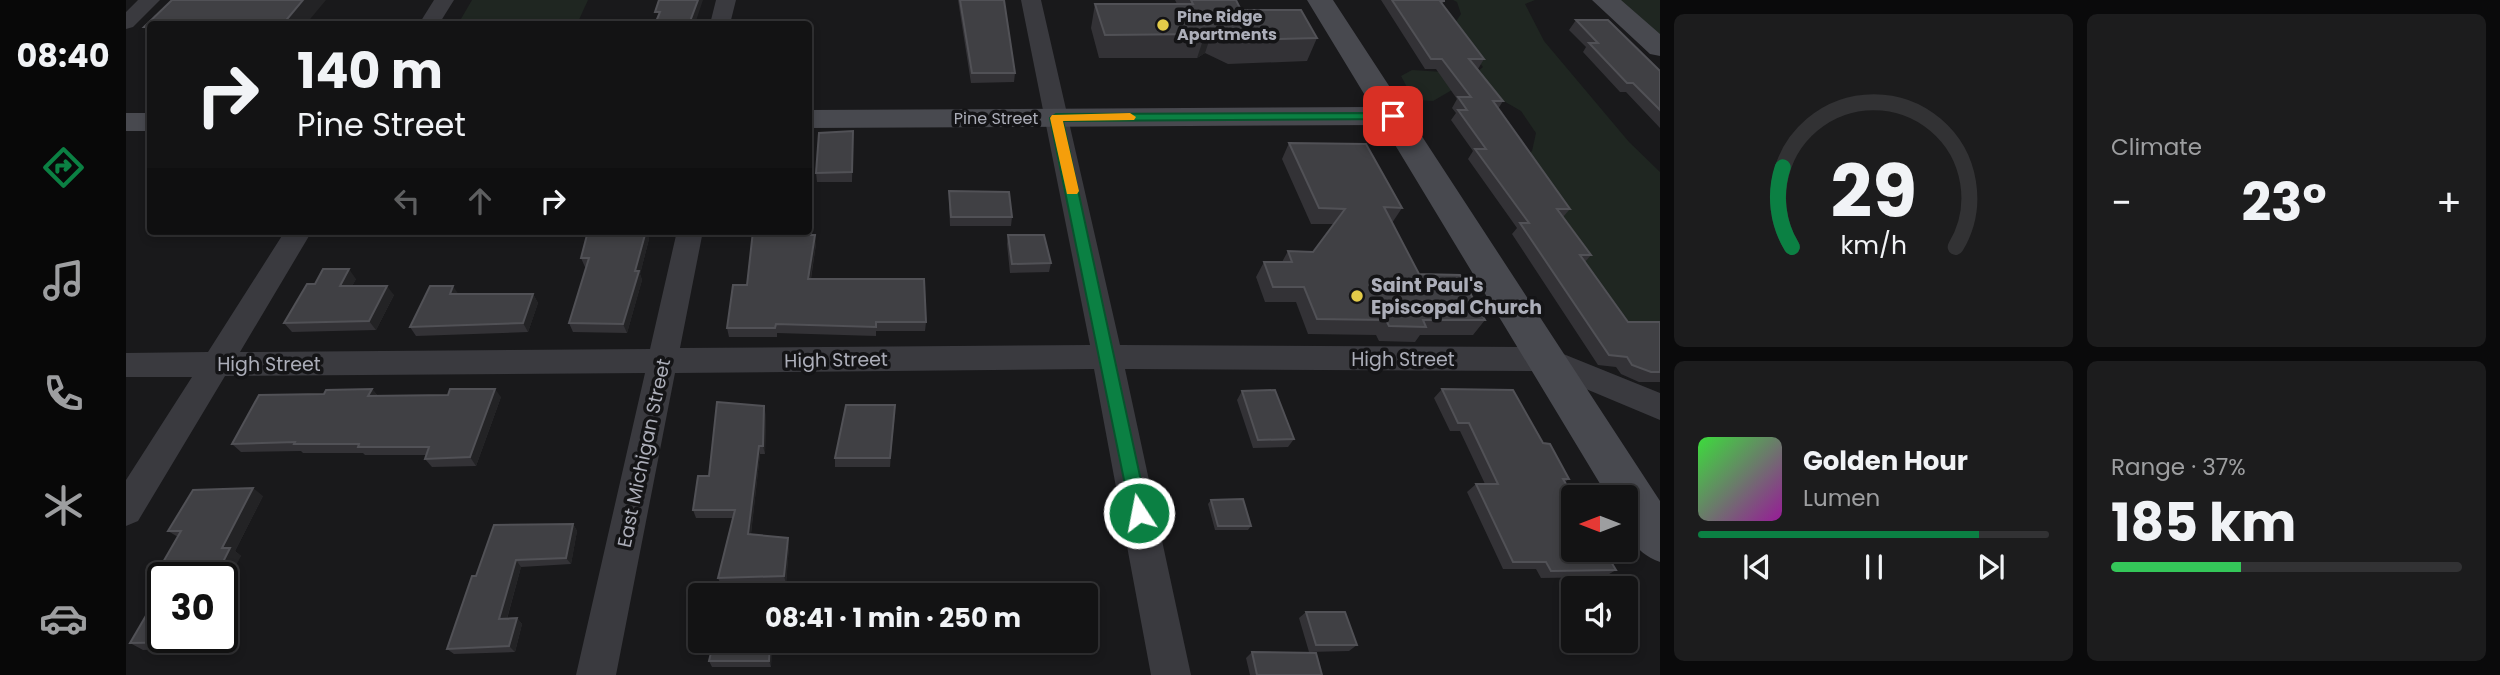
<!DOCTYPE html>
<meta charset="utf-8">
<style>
:root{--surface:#131314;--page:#1c1c1d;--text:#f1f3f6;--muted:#9d9ea0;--line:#323234;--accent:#0b8043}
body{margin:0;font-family:Poppins,sans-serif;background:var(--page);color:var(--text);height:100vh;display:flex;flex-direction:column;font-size:26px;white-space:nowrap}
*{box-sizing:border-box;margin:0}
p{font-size:23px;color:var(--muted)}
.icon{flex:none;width:38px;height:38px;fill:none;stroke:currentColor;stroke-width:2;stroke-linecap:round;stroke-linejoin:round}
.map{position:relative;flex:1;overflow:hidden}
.details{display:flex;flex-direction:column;gap:14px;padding:14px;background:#0a0a0b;width:840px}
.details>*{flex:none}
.hud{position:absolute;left:21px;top:21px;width:665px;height:214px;border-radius:7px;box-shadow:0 4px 10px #0003,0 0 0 2px var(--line);background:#131314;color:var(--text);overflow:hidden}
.needle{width:46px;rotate:270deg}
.controls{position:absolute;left:1435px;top:485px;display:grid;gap:14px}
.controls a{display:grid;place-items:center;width:77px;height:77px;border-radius:7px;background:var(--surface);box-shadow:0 4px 10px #0003,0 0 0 2px var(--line);font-size:35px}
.speed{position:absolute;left:21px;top:562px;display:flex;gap:14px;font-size:35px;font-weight:700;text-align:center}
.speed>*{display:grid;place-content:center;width:91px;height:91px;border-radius:50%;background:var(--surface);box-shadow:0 4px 10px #0003,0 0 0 2px var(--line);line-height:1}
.speed .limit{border:4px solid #111;border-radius:10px;background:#fff;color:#111}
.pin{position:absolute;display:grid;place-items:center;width:60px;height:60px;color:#fff;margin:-30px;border-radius:14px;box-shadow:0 4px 10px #0006}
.me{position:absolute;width:77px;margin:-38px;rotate:349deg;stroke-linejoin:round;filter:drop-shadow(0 0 5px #0008)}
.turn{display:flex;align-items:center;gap:24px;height:147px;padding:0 35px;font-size:32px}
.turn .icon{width:91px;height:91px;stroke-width:2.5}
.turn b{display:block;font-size:49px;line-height:60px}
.lanes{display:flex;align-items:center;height:66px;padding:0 35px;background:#0003;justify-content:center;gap:35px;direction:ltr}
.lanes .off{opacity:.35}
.big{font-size:52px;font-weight:700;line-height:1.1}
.details .widget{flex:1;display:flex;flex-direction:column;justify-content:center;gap:10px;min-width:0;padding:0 24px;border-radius:10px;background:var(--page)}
.details .dial{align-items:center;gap:0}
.dial svg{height:182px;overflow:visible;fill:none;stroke:var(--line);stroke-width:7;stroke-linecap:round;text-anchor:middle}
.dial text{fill:var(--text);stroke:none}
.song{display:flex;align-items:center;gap:21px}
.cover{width:84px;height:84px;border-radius:10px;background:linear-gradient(135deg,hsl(120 70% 55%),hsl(300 70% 35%))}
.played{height:7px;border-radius:4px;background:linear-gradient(90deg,var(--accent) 80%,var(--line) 80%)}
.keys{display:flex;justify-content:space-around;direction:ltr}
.heat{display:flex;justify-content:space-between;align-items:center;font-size:38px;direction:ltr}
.charge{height:10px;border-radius:5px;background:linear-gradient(90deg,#34c759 37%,var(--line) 0)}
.details .tiles{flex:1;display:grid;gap:14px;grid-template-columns:repeat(2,1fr)}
.trip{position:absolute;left:562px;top:583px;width:410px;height:70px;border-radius:7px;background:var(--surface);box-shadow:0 4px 10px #0003,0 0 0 2px var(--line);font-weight:700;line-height:70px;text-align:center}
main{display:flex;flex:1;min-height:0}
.tabs{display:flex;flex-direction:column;width:126px;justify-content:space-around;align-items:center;background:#080808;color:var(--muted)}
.tabs .icon{width:49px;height:49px}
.tabs .on{color:var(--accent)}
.tabs b{font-size:32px;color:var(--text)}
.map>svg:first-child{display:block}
.green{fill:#1f2621}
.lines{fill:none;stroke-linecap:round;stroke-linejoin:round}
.street{fill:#3a3a3f;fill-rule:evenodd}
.secondary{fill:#48494f;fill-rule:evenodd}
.wall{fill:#333236}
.shaded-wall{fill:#232325}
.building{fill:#404044;stroke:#515156;stroke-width:2}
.route{fill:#0b8043;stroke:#07532c;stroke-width:2}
.slow{fill:#f59e0b}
.poi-dot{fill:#e3cb49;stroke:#141416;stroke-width:2.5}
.labels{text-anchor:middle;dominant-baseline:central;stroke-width:7;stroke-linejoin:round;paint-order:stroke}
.far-poi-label{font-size:16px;font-weight:bold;fill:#acaeb9;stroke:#141416;text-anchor:start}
.far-street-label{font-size:16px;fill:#acaeb9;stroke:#141416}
.poi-label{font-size:19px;font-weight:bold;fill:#acaeb9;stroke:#141416;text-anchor:start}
.street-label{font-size:19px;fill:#acaeb9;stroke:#141416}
</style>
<main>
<nav class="tabs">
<b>08:40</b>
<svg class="icon on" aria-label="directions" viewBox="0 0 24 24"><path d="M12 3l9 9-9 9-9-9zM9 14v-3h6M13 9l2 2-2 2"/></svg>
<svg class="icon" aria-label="music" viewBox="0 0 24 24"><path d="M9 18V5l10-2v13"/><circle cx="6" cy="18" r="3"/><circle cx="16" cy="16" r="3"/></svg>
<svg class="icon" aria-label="phone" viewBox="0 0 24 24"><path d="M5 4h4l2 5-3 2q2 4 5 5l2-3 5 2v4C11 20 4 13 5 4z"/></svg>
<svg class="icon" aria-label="climate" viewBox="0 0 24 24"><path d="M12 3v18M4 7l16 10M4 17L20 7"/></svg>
<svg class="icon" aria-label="car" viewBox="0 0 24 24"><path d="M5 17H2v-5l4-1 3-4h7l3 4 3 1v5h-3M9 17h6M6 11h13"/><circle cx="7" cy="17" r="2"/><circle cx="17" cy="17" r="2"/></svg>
</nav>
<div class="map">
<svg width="1534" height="675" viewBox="0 0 1534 675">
<rect width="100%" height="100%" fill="#19191b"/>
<path class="green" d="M346 0H462L451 24H332Z
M1327 0H1409L1399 4 1418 41 1503 142 1534 172V339L1488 317 1398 158 1406 151 1410 133 1395 111 1362 92 1326 90 1307 101 1292 100 1283 91 1275 76 1286 70 1349 74 1357 67 1339 44 1329 23 1335 14 1331 2Z
M1479 0H1534V48Z"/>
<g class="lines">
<path class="street" d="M12 0H34L7 27 0 29V12Z
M308 0H328L313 24H293Z
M590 0H610L604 24H584Z
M895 0H915L994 345 1420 347 1534 393V420L1417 371 999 369 1065 675H1025L968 369 549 373 490 675H450L519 373 99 376 12 521 0 526V480L66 377H0V353L82 352 159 231H186L114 352 524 349 551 231H577L554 348 964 345Z"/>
<path class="secondary" d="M1181 0H1207L1534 501V562C1502 550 1500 528 1500 497H1482L1257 125 682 128V110L1246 107Z
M1466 0H1495L1534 34V56L1524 54Z
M0 113H24V131H0Z"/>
</g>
<path class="wall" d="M832 0H878L889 73 888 82 845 83Z
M1049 0H1110L1115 10 1191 38 1181 61 1102 64 1079 53 1071 58H973L965 28 969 4H1051Z
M1255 0H1318V1L1316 5 1358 59 1352 69 1377 101 1372 109 1444 209 1437 217 1465 255 1459 262 1502 322H1534V382H1513L1495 374 1490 367 1472 365 1386 234 1391 228 1342 159 1347 151 1325 120 1330 113 1326 108 1331 99 1310 69H1299Z
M1450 20 1534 71V128L1500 92H1494L1457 52 1460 47 1443 30Z
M24 24V35L18 27Z
M727 131 726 182H691L690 173Z
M1163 143 1276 208 1266 223 1293 274 1359 320 1347 335H1294L1289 342 1253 341 1250 335 1182 334 1170 302H1139L1130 277 1138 262H1156L1162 251 1187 252 1208 224H1185L1156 159Z
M823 191 886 217 885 226H824L823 201Z
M687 206 686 235 690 244 685 279 800 322 799 331H750V336L651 333V337H603L601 328 621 285 627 232H624V231H682Z
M462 231H520L523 239 514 274 516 280 501 333 447 332 443 323 460 267H459L455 258Z
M882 235 925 263 923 272 884 273 881 244Z
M230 279 226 286 268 295 250 330 166 332 158 323 189 284Z
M332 294H407L412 303 402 332 290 336 284 327Z
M246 389 252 396 375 397 350 466 306 467 299 459 300 455H239L237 453H177L175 451 115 452 106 444 198 394Z
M1316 389 1417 443 1443 479 1439 482 1490 570 1478 577 1415 578 1410 569H1377L1341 492 1350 484H1359L1334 431H1324L1308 398Z
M1116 391 1168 439 1162 447 1127 448 1111 400Z
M769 405 764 467H709V458Z
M640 415 639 454H634L625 534 663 546 660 584 595 585 592 578 607 518H570L567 510 583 476Z
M137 496 109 551 115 556 37 637H80L75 648 17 650 4 643 31 596 21 590 52 537 42 531Z
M1085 500 1125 526 1122 530H1089L1082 504Z
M447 524 451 531 445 564 395 567 381 619 391 618 396 624 389 652 328 654 321 649 350 576Z
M1180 612 1231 645 1223 651 1183 652 1173 618Z
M588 640H646L645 667H586L583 661Z
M1126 652 1196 675H1124L1120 658Z"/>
<path class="shaded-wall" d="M177 0H200L180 24H157Z
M572 0H577L569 24H563Z
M1087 29 1079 53 1071 58 1079 34Z
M686 197 687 206 686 244 685 235Z
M520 231 523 239 514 274 516 280 501 333 497 324 509 271Z
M689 235 690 244 683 288 682 279Z
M223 269 230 279 221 295 214 286Z
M261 286 268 295 250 330 243 321Z
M327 286 333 295 324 294Z
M407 294 412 303 402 332 397 323Z
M246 389 253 397 242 396Z
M369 389 375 397 350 466 344 457Z
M769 405V414L764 467V458Z
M638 406 640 415 639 454 637 446Z
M633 446 634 454 624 541 622 534Z
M127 488 137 496 109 551 115 556 96 592V578H89L96 548Z
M447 524 451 531 445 564 440 558Z
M662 538 663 546 660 584 658 576Z
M390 560 395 567 379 625 373 619Z
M391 618 396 624 389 652 383 646Z
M65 637H80L75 648 63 642Z
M644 640H646L645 667 643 661Z"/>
<path class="building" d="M46 0H177L157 24H24V27H18Z
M533 0H572L563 24H529L534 12H529Z
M834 0H878L889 73H846Z
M1065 0H1110L1115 10H1175L1191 38 1110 40 1087 29 1079 34 979 35 969 4H1067Z
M1266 0H1318V1H1314L1358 59H1343L1377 101H1367L1444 209H1431L1465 255H1454L1502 322H1534V372H1525L1506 365 1501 357 1483 355 1394 223H1403L1349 149H1360L1332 110H1341L1332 97H1345L1316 59H1305Z
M1450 20H1482L1534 71V110L1507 83H1501L1463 43H1472Z
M727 131 726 172 690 173 693 133Z
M1163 143 1240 144 1276 208 1258 207 1293 274 1334 275 1359 320H1297L1300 327 1263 326 1260 320 1191 319 1178 287H1147L1138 262H1166L1162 251 1187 252 1219 209 1193 208Z
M823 191 883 192 886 217H825Z
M682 197H686L685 235H689L682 279H798L800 322H750V327L650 324 649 328H601L607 285H621L627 231H682Z
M462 231H520L509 271H513L497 324 443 323 463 258H455Z
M882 235H918L925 263 886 264Z
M197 269H223L214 286H261L243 321 158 323 181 284H189Z
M304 286H327L324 294H407L397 323 284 327Z
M246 389 242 396 322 395 324 389H369L344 457 299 459 303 447H232L233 444H168L169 442 106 444 133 395 198 394 200 390Z
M1316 389 1387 390 1417 443 1424 444 1443 479H1437L1448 497 1447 550H1478L1490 570 1425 571 1420 562H1387L1350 484H1372L1343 423H1332Z
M1149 390 1168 439 1132 440 1116 391Z
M591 402 638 406 637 446H633L622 534 662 538 658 576 592 578 609 510H567L572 476H583Z
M720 405H769L764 458H709Z
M127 488 96 548H104L89 578H37V637H65L63 642 4 643 35 590H21L55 531H42L67 490Z
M1117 499 1125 526H1092L1085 500Z
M447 524 440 558 390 560 373 619 391 618 383 646 321 649 346 576H350L368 525Z
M1180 612H1219L1231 645H1190Z
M588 640H644L643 661H583Z
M1126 652 1190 653 1196 675H1131Z"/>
<path class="route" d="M1267 113 1271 114V119L937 121 1022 513 1019 519 1013 521 1006 519 924 118 930 114Z"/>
<path class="slow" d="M1004 113 1010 117 1008 120 937 121 953 191 951 194H941L924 118 926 115Z"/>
<g class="poi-dot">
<circle cx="1037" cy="25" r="7"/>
<circle cx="1231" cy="296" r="7"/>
</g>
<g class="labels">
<g class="far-poi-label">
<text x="1051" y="16">Pine Ridge<tspan x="1051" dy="18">Apartments</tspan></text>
</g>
<g class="far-street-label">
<text x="870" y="118">Pine Street</text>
</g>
<g class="poi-label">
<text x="1245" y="285">Saint Paul's<tspan x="1245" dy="22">Episcopal Church</tspan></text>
</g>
<g class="street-label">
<text x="1277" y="359">High Street</text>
<text transform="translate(710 360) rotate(-1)">High Street</text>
<text x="143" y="364">High Street</text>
<text transform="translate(518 453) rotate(-78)">East Michigan Street</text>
</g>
</g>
</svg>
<div class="controls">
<a><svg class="needle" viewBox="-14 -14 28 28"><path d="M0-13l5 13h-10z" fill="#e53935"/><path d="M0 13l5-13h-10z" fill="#9d9ea0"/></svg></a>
<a><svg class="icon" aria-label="sound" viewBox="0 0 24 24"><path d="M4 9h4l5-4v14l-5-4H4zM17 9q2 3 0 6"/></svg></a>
</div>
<div class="speed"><div class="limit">30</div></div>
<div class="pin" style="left:1267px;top:116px;background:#d93025"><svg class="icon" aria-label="arrive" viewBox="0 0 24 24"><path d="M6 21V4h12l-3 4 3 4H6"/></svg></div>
<svg class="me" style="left:1013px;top:513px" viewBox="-20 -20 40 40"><circle r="17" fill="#0b8043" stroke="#fff" stroke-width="3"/><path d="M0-11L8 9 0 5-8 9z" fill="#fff"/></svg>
<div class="trip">08:41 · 1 min · 250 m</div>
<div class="hud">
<div class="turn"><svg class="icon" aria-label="right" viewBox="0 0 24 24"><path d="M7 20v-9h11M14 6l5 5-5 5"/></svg><div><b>140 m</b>Pine Street</div></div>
<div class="lanes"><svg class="icon off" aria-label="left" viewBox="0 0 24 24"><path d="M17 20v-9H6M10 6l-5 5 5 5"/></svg><svg class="icon off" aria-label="ahead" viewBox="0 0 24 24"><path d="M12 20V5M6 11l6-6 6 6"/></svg><svg class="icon" aria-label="right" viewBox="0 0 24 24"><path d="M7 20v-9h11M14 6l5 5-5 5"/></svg></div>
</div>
</div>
<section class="details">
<div class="tiles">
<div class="widget dial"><svg viewBox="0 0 100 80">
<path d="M14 69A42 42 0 1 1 86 69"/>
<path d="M14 69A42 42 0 0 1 10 34" stroke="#0b8043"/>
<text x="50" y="56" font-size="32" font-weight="700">29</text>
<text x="50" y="72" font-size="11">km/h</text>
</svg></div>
<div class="widget"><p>Climate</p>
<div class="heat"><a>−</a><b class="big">23°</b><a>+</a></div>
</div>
<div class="widget">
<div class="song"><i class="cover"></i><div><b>Golden Hour</b><p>Lumen</p></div></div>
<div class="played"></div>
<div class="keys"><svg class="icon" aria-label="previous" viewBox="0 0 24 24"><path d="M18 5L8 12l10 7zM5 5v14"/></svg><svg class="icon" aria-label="pause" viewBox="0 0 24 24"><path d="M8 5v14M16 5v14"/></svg><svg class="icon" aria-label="next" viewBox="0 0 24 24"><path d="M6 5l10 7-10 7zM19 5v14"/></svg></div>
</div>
<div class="widget"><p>Range · 37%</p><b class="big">185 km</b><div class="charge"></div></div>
</div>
</section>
</main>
